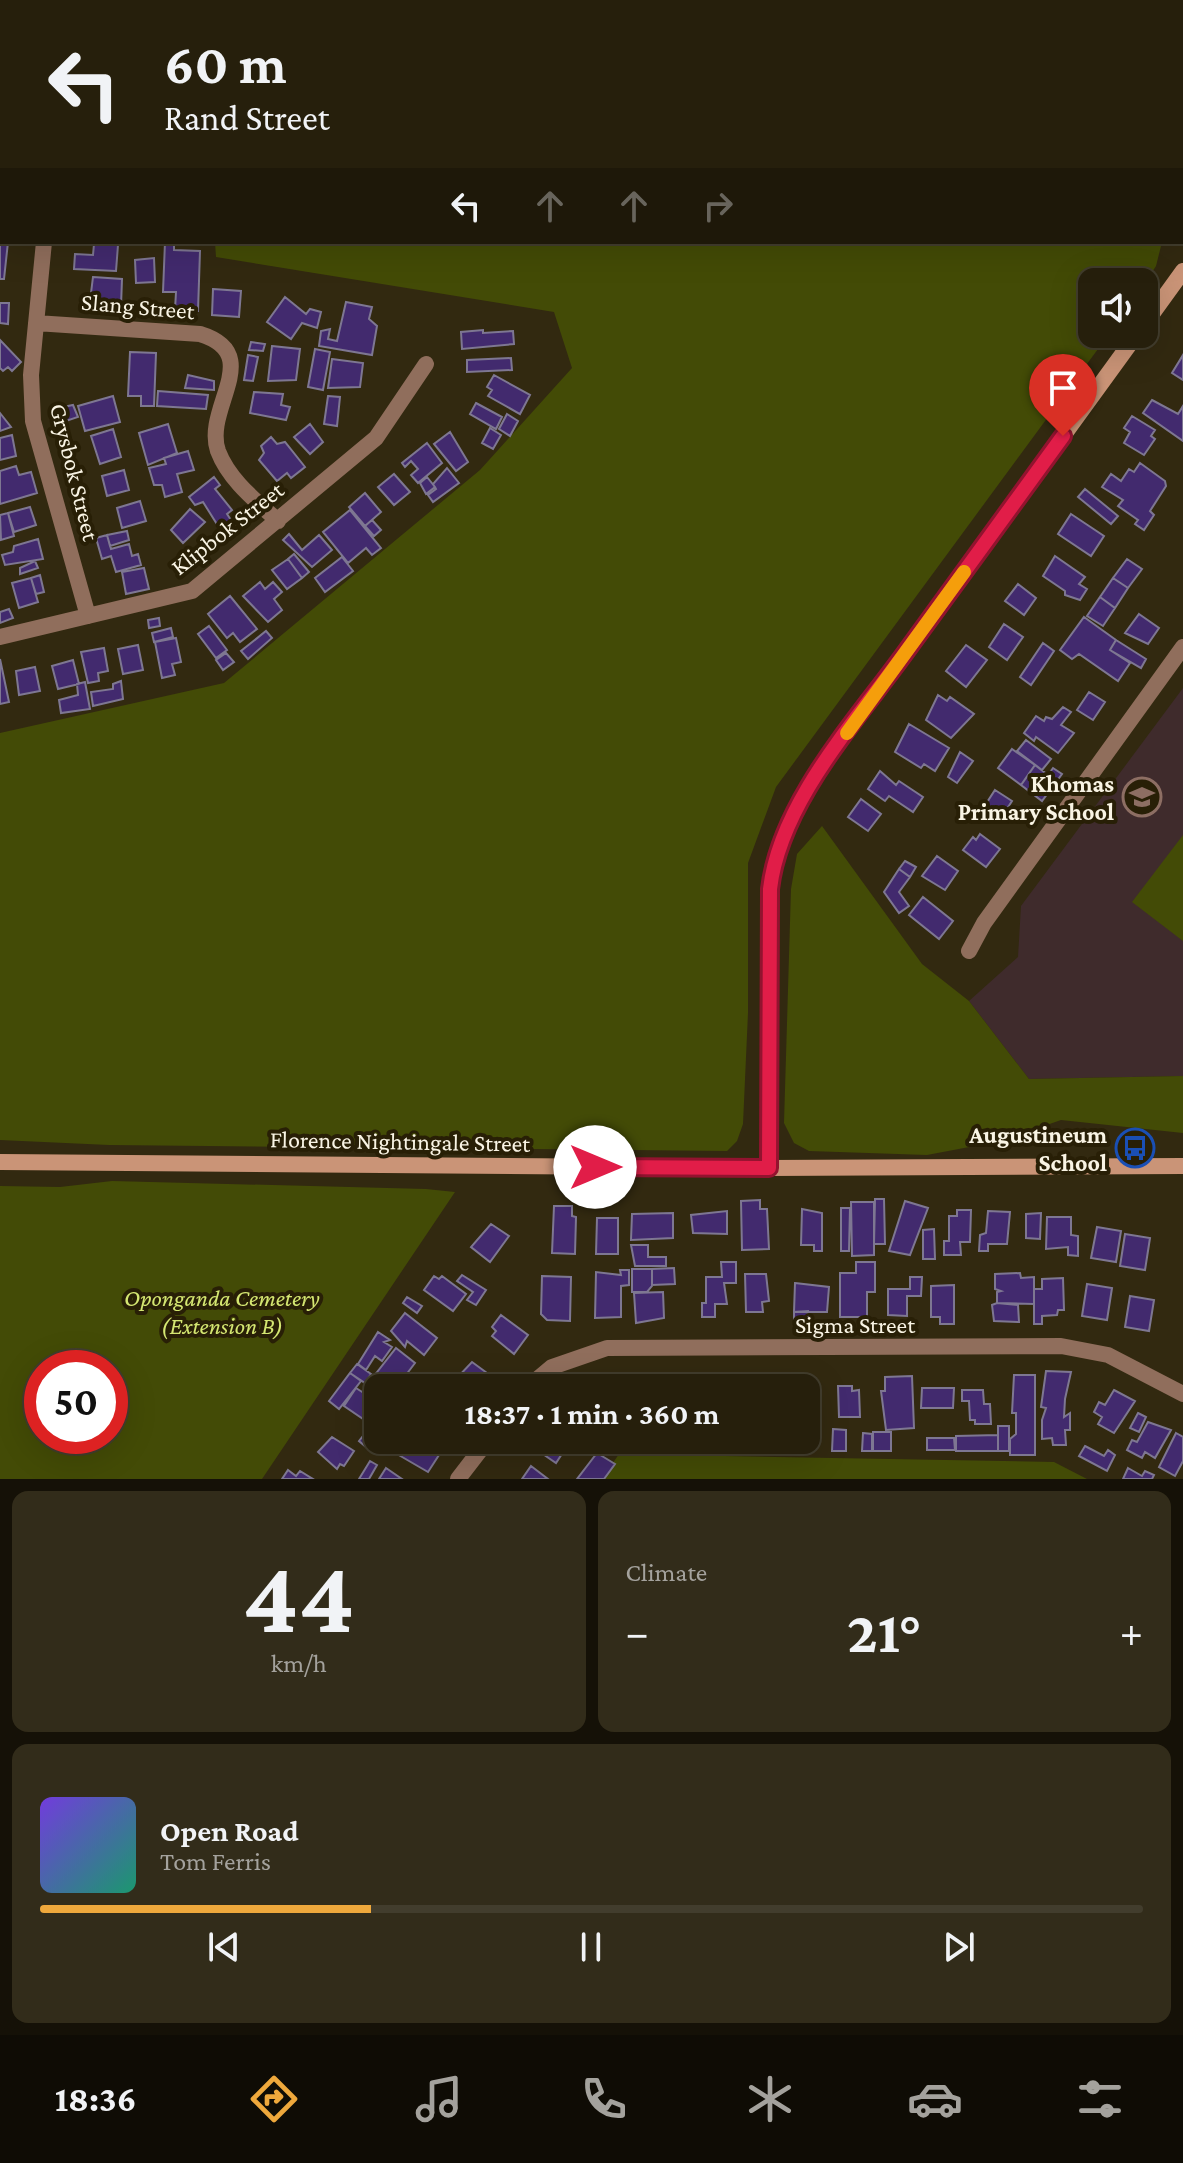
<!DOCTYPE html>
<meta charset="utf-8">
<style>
:root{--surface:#261f0c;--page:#322c1a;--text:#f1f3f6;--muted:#a4a29d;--line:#423d2d;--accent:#eea83c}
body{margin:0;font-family:"Crimson Pro",serif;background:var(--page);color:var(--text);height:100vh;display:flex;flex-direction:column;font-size:30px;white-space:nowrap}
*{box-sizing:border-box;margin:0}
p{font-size:26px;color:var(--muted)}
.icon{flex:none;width:44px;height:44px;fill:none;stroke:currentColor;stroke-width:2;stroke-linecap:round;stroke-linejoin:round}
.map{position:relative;height:1479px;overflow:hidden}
.sheet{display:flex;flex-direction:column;gap:12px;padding:12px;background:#151107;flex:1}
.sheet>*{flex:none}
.hud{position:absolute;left:0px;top:0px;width:1184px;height:244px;box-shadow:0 8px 32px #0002,0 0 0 2px var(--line);background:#261f0c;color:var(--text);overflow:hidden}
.buttons{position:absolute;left:1078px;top:268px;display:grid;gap:16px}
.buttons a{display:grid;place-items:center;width:80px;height:80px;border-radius:16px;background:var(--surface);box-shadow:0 8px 32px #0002,0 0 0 2px var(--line);font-size:40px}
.speed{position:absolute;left:24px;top:1350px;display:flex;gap:16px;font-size:40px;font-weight:700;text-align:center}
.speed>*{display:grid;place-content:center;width:104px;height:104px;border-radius:50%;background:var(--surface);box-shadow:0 8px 32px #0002,0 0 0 2px var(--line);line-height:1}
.speed .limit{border:12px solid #d22;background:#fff;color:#111}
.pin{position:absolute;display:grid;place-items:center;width:68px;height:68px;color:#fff;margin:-82px -34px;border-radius:50% 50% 50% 0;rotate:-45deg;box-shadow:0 0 8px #0007}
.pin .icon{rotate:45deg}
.me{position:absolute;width:88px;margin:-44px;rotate:90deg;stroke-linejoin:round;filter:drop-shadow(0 0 6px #0008)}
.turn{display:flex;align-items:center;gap:28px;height:168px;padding:0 32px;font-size:36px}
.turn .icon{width:104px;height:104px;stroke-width:2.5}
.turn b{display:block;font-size:56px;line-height:68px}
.lanes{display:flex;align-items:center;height:76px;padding:0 32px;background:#0003;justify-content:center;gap:40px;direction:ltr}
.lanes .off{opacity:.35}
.big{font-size:60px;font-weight:700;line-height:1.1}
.sheet .widget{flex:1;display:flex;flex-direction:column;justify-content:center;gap:12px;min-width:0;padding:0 28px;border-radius:16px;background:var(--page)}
.sheet .dial{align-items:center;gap:0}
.dial b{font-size:104px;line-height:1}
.song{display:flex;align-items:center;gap:24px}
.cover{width:96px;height:96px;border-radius:12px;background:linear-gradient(135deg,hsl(260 70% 55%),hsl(160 70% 35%))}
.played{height:8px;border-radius:4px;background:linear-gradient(90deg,var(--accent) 30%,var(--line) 30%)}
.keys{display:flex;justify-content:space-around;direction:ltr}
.heat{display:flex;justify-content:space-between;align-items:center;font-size:44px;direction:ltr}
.sheet .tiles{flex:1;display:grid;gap:12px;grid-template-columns:1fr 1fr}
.widget:last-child{grid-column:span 2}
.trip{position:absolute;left:364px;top:1374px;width:456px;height:80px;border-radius:16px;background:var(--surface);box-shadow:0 8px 32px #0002,0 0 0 2px var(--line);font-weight:700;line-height:80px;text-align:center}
.menu{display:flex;height:128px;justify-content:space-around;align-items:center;background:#0f0c05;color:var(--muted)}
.menu .icon{width:56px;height:56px}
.menu .current{color:var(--accent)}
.menu b{font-size:36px;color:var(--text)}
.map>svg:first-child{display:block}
.education{fill:#3f2b2c}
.green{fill:#434b06;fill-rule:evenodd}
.building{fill:#422a6e;stroke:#7e7792;stroke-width:2}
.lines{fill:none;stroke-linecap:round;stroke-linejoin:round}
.lane{stroke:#906e5c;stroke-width:8}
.street{stroke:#906e5c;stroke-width:16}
.secondary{stroke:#ca9477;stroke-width:16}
.route-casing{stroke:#92132f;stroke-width:20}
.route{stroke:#e11d48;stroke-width:14}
.slow{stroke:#f59e0b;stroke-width:14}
.labels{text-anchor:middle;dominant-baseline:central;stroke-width:8;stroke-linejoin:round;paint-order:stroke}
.street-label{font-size:24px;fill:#f9f4e4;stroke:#281f06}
.poi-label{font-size:24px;font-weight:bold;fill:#f9f4e4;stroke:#281f06;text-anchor:end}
.park-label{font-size:24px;font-style:italic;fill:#d5e772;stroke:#281f06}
</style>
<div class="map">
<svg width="1183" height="1479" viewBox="0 0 1183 1479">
<rect width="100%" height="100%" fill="#322910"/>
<path class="education" d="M1183 688V1076L1029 1079 969 1001 1018 957 1021 906Z"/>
<path class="green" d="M374 0H612L375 2Z
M901 0H1183V171L1182 2Z
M215 242H1162L1156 266 1144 285V282H1092V334H1109L776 787 748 863V1013L743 1124 737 1141 727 1151 109 1145 0 1140V733L224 683 480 470 572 368 554 312 216 257Z
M822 826 922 964 969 1001 1029 1079 1183 1076V1133L1061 1120 1001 1141 927 1155 809 1151 794 1143 784 1123 791 889 797 854Z
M1183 835V941L1132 902Z
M112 1181 426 1189 455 1192 262 1479H0V1186L60 1187ZM42 1368H110V1436H42Z
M619 1454 1054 1462 1087 1479H602Z"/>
<path class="building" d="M81 0H118L119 2H79Z
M255 0H328L329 1 257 2Z
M0 240 8 242 4 279H0Z
M165 242H174V250L200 251 198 311 175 310 176 292H163Z
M94 244 118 245 116 271 74 269 75 254 93 255Z
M154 258 155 282 136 283 135 260Z
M93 277 122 279 121 306 99 304 100 294 91 293Z
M213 289 241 291 239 317 212 315Z
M285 297 306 314 310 309 321 312 317 328 302 323 291 339 267 322Z
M346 302 372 307 369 319 377 326 372 355 319 346 321 331 330 329 328 339 337 341Z
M0 303H9L8 324 0 323Z
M483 330V333L513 331 514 344 462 349 461 332Z
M0 340 21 362 12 371 8 367 3 371 0 368Z
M251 342 265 344 263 351 249 350Z
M272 346 300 349 296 380 268 381Z
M315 349 330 352 323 390 308 387Z
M130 352 156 353 154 406H141V396H128Z
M248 355 258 357 253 381 244 380Z
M1183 355V380L1172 373Z
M511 358 512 370 467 372V360Z
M332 359 363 363 360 387 328 388Z
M188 375 214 381V390L185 388Z
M494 375 530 395 520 414 488 396 492 390 487 387Z
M158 391 208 395 206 409 157 406Z
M254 392 283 394 281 405 290 407 286 420 250 413Z
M113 396 120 422 85 431 78 406Z
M328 396 340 397 337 426 324 424Z
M1152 400 1178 414 1183 406V441L1143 413Z
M476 403 502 417 496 429 470 414Z
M73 405 78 417 66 421 63 407Z
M0 413 11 427 0 431Z
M507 414 518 421 510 436 499 429Z
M1132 416 1155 430 1151 436 1155 439 1144 455 1124 443 1130 432 1124 428Z
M168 424 177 453 148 465 139 433Z
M310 424 323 442 310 454 294 437Z
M490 428 501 435 493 449 482 443Z
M113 429 121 457 100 464 91 436Z
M450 432 468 462 456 471 434 444Z
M12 435 16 456 0 460V438Z
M271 437 277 444 285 442 305 467 291 478 287 473 277 481 259 460 264 453 261 446Z
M427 443 442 463 418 483 411 475 418 469 411 461 405 467 402 463Z
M188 451 194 470 177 474 182 492 165 497 162 485H154L149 468 166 464 164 458Z
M1140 463 1165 481 1166 486 1150 511 1154 515 1144 530 1135 524 1138 520 1118 506 1123 500 1102 487 1111 474 1121 481 1129 469 1134 472Z
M16 466 19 475 31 472 37 493 0 504V471Z
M447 468 459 483 433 502 428 495 436 489 433 484Z
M124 470 129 490 107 496 102 476Z
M394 474 410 492 394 505 378 487Z
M214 477 220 485 215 489 232 510 227 514 231 520 220 529 203 502 195 505 189 497Z
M427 477 435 487 426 494 420 483Z
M1085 489 1118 516 1111 524 1078 497Z
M365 493 381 512 365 526 349 507Z
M140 501 146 521 122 528 117 508Z
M30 507 36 525 14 532 8 513Z
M190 509 205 522 183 543 171 530Z
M350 510 381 548 372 555 366 548 348 563 323 532Z
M8 513 14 536 1 540 0 515Z
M1071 514 1104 536 1091 556 1058 534Z
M372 520 381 530 374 536 365 526Z
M127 531 129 540 110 546 107 535Z
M289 534 302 550 319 535 332 550 312 567 283 540Z
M107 535 111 549 129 544 132 556 138 554 141 565 116 572 111 556 102 559 96 538Z
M38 539 43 559 5 565 2 555 13 552 14 546Z
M294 554 309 572 302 578 288 559Z
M1055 556 1085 577 1079 584 1087 589 1080 600 1065 595V591L1043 576Z
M342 557 353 571 325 592 315 578Z
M288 559 302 578 287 589 272 570Z
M1127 559 1142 569 1128 588 1113 578Z
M35 561 38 568 20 574V568Z
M144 568 149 589 126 594 122 572Z
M40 575 44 592 36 594 31 578Z
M31 578 38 602 19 608 12 583Z
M1113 578 1128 588 1115 608 1100 597Z
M260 582 265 589 273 582 282 592 274 599 282 610 268 622 243 596Z
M1018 584 1036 598 1024 615 1005 601Z
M230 596 257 629 240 642 233 633 227 638 208 614Z
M1100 597 1115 608 1103 626 1087 616Z
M9 609 13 618 0 623V612Z
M1139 614 1159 628 1148 644 1125 633Z
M1084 617 1116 640 1110 650 1130 663 1118 681 1079 654 1072 659 1060 650Z
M159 618 160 626 149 628 148 620Z
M1004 624 1023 637 1007 660 989 647Z
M209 626 227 650 216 658 198 634Z
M171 628 173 637 154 642 152 633Z
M266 631 272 638 248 659 241 651Z
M176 638 181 662 172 664 175 675 162 678 155 642Z
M1116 640 1146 659 1141 668 1110 650Z
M1043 643 1054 651 1031 685 1020 677Z
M138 645 143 670 123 674 118 649Z
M966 645 987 660 966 687 946 671Z
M104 648 108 671 98 673 99 681 88 683 81 652Z
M226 653 234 662 223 670 216 660Z
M0 659 9 702 0 704Z
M73 660 79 684 58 689 52 666Z
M35 667 40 691 19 695 16 671Z
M121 681 123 699 93 706 91 692 113 689V684Z
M85 682 90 709 61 713 59 700 78 695 77 684Z
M1089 692 1105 702 1093 720 1077 710Z
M938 695 947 701 950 697 974 714 951 738 926 720Z
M1063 707 1071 712 1061 725 1074 733 1058 753 1036 737 1034 741 1024 733 1036 716 1044 721 1046 717 1052 719Z
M909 724 949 748 935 771 924 764 921 768 895 752Z
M1026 740 1051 759 1042 770 1017 751Z
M1012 749 1035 765 1021 785 998 768Z
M960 752 973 761 957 783 948 777Z
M1035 765 1048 775 1053 768 1062 774 1042 801 1021 785Z
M880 771 896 785 899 781 923 797 913 812 889 796 885 801 868 789Z
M995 790 1012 801 999 821 982 810Z
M861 799 881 814 868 831 848 817Z
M980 834 1000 849 986 867 963 850 973 837 976 840Z
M937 856 958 871 945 890 922 876Z
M905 861 916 867 910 877 899 869Z
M899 869 910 877 899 892 909 906 899 913 884 892Z
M923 897 953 921 939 939 909 915Z
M875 1199H884L885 1244H874Z
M760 1200V1209H767L769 1249 742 1250 741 1201Z
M905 1201 928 1208 910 1255 889 1251Z
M851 1202H874V1255L852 1256Z
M554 1206H572V1216L576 1217 575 1254 552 1253Z
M841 1208H850L849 1251H841Z
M802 1209 822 1213V1251H814V1245H801Z
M957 1210H971L970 1242H960L961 1255H944V1241H949V1216H957Z
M727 1211V1234L693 1233 691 1215Z
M988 1211 1010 1212 1007 1244H988V1251H979L980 1235 986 1233Z
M673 1213V1238L631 1240 632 1214Z
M1041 1213 1040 1239 1026 1238V1214Z
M1047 1217H1071V1235L1078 1236V1256L1068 1255V1247L1046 1249Z
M597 1218H618V1254H596Z
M491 1224 509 1236 490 1262 471 1247Z
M1097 1227 1121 1231 1116 1262 1091 1258Z
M934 1229 935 1259H923V1230Z
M1125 1234 1150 1238 1145 1270 1120 1266Z
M631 1245H648V1257H666V1266H635Z
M721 1262H736V1283H724L727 1304H715V1317H702V1303H706V1277H722Z
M856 1262H875V1292H867V1317H840V1273H856Z
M674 1268 675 1284 652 1285V1269Z
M632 1269H652V1286L647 1292H632Z
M620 1270H629V1285L621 1286V1317L595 1318 596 1272 621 1275Z
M1020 1273 1021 1278 1034 1277V1304L997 1303V1292L1001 1291 995 1289V1274Z
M745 1274H766L769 1301 762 1302 763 1312H746Z
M462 1275 486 1290 476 1305 467 1300 473 1292 457 1281Z
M434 1276 439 1279 442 1276 466 1294 453 1311 424 1290Z
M542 1276 571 1277 570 1321 547 1320 541 1314Z
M910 1277H922L921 1296H907V1316L888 1315V1289H910Z
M1063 1278 1064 1310H1058L1057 1315 1042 1316V1324H1034V1289H1042V1279Z
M795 1283 829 1287 827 1312H794Z
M1087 1284 1112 1288 1107 1320 1082 1316Z
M954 1285V1324H940V1317H931V1286Z
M663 1292 664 1318 636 1323 634 1293Z
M1130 1296 1154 1300 1149 1331 1125 1327Z
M407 1297 422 1306 417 1313 403 1303Z
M997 1303 1018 1305 1019 1322 994 1321 992 1305Z
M808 1311 807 1323H794V1312Z
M405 1313 437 1338 424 1355 407 1341 405 1347 391 1331Z
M501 1315 528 1335 514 1354 492 1336 496 1331 492 1327Z
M378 1332 390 1340 384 1342 392 1347 382 1361 375 1356 366 1370 358 1364Z
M396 1348 415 1363 396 1388H390L374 1376Z
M472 1362 491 1376 482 1388 476 1385 467 1388 456 1379Z
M357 1364 371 1374 365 1383 350 1373Z
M1046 1371 1071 1372 1065 1399 1064 1417 1070 1413V1430H1065L1066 1445H1053L1052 1438 1042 1439V1420L1046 1408 1041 1407Z
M350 1373 361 1381 339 1409 329 1401Z
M1014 1375H1035V1455H1010V1439L1016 1434V1413H1012Z
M912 1376 914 1428 886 1430 881 1391H885V1377Z
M797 1378H811V1396H820V1428H806V1388H797Z
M838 1386H852V1391L859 1390 860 1417H839Z
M356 1388 373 1399 378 1392V1416L372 1425 344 1406Z
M922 1388H954L953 1408H921Z
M962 1390H983L984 1404H990L991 1424H975V1420H970L969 1401H962Z
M1114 1390 1135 1401 1114 1433 1098 1424 1102 1417 1094 1412 1099 1402 1105 1405Z
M1138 1413 1146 1417 1139 1432 1130 1428Z
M1148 1422 1171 1430 1155 1458 1145 1452 1142 1458 1127 1450 1132 1440 1137 1442Z
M998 1426H1009V1451H998Z
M833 1429 846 1430V1451H832Z
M873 1432H891V1451H873Z
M863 1433 872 1434V1451H862Z
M1176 1433 1183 1437V1461L1175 1476 1159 1467Z
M998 1435V1451H956V1436Z
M363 1436 379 1443 372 1452 359 1441Z
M332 1437 354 1451 344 1466 340 1464 337 1469 318 1452Z
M927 1438H954L955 1450H927Z
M390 1440H417L439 1455 428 1472 385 1447Z
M542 1440H558L567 1446 556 1463 537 1450Z
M607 1440H625V1450H607Z
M669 1440H693V1450H668Z
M694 1440H707V1450H694Z
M709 1440H718V1452L708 1451Z
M748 1440V1450H730V1442Z
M1085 1446 1104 1456 1108 1450 1115 1455 1107 1471 1079 1456Z
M597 1453 615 1464 604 1479H577Z
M370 1461 377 1465 369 1479H359Z
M531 1466 548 1479H522Z
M386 1468 402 1479H379Z
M1128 1468 1142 1476 1145 1471 1154 1475 1152 1479H1123Z
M288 1470 296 1476 300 1471 313 1479H282Z"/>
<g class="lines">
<path class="lane" d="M878 2 880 0"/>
<path class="street" d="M770 0 774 2
M681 2 686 0
M0 34H2
M0 207H2
M1182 210H1183
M44 242 31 375 33 421 88 616
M36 323 200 334C266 354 203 408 218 451 229 480 256 501 278 521
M0 637 192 591 376 438 426 364
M969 951 984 923 1183 647
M527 1388 552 1367 607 1348 1061 1346 1108 1355 1183 1394
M458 1479 488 1440"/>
<path class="secondary" d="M1144 325 1183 271
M0 1162 769 1168 1183 1166
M769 1168 770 889C780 798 879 689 933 615 1001 521 1069 428 1137 334"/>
</g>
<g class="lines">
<defs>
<path id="route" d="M595 1167 769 1168 770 889C780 803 855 722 905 653 958 581 1010 508 1063 436"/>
</defs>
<use href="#route" class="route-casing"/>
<use href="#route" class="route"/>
<path class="slow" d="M847 733 964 572"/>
</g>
<defs>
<symbol id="school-ring" viewBox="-11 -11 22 22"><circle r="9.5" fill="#281f06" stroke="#8d6e63" stroke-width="1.5"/><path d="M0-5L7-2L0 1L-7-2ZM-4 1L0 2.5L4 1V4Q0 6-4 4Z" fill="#8d6e63"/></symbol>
<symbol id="bus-ring" viewBox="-11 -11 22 22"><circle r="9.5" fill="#281f06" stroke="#1a4fb4" stroke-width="1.5"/><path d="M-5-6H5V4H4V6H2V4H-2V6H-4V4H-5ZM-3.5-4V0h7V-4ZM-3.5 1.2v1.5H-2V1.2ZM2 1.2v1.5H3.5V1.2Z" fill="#1a4fb4"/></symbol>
</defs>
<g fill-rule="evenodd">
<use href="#school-ring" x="1120" y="775" width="44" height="44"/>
<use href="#bus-ring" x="1113" y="1126" width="44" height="44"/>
</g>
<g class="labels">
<g class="street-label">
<text transform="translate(138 306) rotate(5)">Slang Street</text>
<text transform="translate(75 472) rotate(76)">Grysbok Street</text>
<text transform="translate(227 528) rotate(-38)">Klipbok Street</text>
<text transform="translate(400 1141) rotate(1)">Florence Nightingale Street</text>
<text x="855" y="1324">Sigma Street</text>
</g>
<g class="poi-label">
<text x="1114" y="783">Khomas<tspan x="1114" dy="28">Primary School</tspan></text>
<text x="1107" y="1134">Augustineum<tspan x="1107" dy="28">School</tspan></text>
</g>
<g class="park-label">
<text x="222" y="1297">Oponganda Cemetery<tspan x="222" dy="28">(Extension B)</tspan></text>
</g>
</g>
</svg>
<div class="buttons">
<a><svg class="icon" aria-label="sound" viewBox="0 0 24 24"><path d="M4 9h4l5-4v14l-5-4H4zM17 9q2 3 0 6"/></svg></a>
</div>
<div class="speed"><div class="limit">50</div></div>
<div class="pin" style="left:1063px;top:436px;background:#d93025"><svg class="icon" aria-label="arrive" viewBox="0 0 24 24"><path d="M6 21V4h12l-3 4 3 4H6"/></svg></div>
<svg class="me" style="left:595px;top:1167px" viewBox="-20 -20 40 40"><circle r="19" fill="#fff"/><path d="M0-13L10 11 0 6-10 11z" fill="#e11d48"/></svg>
<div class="trip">18:37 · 1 min · 360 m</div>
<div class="hud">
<div class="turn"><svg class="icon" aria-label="left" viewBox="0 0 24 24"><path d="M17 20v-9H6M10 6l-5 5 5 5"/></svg><div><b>60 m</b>Rand Street</div></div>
<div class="lanes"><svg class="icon" aria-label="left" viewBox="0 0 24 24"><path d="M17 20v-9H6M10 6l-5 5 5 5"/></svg><svg class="icon off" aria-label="ahead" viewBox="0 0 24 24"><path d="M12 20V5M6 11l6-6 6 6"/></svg><svg class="icon off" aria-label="ahead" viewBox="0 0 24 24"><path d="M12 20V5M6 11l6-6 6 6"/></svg><svg class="icon off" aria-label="right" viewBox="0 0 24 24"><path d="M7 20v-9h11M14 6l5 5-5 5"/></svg></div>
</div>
</div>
<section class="sheet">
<div class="tiles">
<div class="widget dial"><b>44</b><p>km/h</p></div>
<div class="widget"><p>Climate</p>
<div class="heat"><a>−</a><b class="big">21°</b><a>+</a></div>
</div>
<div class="widget">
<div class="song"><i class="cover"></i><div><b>Open Road</b><p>Tom Ferris</p></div></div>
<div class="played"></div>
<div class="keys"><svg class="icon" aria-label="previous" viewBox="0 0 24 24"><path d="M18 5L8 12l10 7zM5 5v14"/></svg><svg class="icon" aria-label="pause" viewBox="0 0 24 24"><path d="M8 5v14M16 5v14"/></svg><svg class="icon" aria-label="next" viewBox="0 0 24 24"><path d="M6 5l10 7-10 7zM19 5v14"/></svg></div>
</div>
</div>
</section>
<nav class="menu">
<b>18:36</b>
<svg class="icon current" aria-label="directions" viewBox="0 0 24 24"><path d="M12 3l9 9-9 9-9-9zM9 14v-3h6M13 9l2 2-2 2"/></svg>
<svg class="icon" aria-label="music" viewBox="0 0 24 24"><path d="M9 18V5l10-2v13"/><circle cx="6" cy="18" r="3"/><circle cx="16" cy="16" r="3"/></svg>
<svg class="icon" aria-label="phone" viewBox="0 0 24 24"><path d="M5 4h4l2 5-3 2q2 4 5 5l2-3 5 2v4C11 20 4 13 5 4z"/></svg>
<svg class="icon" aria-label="climate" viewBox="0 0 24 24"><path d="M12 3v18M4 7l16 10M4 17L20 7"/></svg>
<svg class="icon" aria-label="car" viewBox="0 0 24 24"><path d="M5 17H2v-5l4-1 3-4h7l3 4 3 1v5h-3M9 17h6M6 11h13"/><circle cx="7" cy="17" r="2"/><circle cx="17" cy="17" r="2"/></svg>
<svg class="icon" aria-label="filters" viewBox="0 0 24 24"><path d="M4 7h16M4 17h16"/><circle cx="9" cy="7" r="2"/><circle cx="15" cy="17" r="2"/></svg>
</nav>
